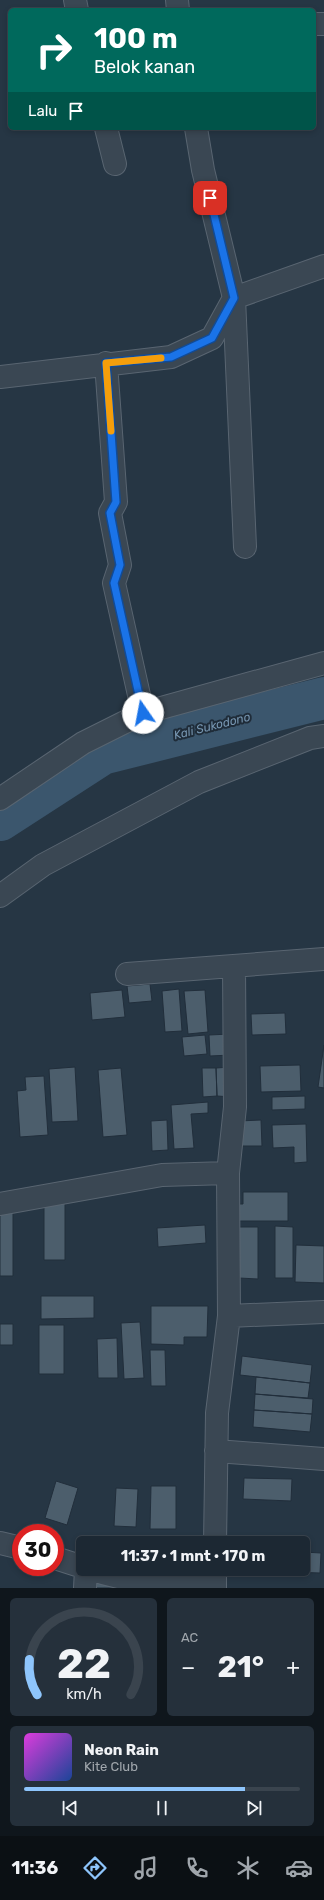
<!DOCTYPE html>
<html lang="id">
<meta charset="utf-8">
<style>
:root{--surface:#1c2833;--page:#25303b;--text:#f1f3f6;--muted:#a0a6ac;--line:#3a444e;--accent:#8ec5fc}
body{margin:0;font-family:Rubik,sans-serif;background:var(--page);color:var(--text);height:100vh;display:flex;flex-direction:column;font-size:15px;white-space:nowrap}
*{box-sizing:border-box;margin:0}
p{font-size:13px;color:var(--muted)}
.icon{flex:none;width:22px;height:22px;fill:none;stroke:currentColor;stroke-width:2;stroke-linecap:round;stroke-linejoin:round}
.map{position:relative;height:1588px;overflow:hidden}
.sheet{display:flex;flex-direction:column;gap:10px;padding:10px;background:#0f161c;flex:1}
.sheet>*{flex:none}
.hud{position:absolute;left:8px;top:8px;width:308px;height:122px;border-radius:6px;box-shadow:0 2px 6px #0003,0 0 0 1px var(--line);background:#00695c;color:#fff;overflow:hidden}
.speed{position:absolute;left:12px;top:1524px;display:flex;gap:8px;font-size:20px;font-weight:700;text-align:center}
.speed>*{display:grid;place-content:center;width:52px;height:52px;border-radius:50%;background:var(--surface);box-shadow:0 2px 6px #0003,0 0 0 1px var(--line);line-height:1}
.speed .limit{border:6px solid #d22;background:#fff;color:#111}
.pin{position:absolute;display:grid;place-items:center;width:34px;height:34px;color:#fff;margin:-17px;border-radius:8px;box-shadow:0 2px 6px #0006}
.me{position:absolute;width:44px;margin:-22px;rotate:348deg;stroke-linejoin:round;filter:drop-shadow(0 0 3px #0008)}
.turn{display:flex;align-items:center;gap:14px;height:84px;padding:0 20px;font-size:18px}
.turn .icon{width:52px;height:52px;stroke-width:2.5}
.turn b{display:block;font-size:28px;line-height:34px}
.then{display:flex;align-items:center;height:38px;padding:0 20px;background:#0003;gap:8px;font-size:15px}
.big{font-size:30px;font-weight:700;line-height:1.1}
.sheet .card{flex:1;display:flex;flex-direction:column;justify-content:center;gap:6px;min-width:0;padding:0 14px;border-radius:6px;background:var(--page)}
.sheet .dial{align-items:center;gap:0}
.dial svg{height:104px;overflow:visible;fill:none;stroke:var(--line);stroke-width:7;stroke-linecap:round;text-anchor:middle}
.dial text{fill:var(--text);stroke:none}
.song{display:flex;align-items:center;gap:12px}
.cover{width:48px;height:48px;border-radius:6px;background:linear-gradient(135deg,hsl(300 70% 55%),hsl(220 70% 35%))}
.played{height:4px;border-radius:2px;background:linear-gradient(90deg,var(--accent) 80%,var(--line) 80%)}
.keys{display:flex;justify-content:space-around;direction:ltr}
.heat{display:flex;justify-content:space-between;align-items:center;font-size:22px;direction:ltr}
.sheet .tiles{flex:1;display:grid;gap:10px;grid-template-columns:1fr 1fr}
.card:last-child{grid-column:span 2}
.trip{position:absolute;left:76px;top:1536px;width:234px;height:40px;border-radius:6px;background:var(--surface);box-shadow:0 2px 6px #0003,0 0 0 1px var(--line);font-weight:700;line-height:40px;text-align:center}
.menu{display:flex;height:64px;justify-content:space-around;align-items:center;background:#0b1014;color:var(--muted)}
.menu .icon{width:28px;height:28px}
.menu .selected{color:var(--accent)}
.menu b{font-size:18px;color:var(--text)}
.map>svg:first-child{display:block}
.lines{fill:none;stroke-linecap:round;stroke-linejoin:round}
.river{stroke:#3b566d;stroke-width:42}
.building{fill:#4c5e6c;stroke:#212e3b}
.minor-casing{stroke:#596571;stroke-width:24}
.tertiary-casing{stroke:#596571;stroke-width:24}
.minor{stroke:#3a4753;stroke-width:22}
.tertiary{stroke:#3a4753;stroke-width:22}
.route-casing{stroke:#114b97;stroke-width:10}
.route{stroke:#1a73e8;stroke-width:7}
.slow{stroke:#f59e0b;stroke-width:7}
.labels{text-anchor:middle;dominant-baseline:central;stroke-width:4;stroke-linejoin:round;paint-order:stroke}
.water-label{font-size:12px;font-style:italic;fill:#7796b1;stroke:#1f2c39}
</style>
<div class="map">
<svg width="324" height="1588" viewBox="0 0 324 1588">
<rect width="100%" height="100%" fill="#263644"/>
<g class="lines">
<path class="river" d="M0 820 102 754 324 698"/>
</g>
<path class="building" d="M150 984 152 1001 129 1003 127 986Z
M179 989 182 1031 165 1032 162 991Z
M122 990 125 1017 92 1020 90 993Z
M205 990 208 1032 188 1034 184 991Z
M285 1013 286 1034 252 1035 251 1014Z
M230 1034 231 1055 210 1056 209 1035Z
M205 1035 207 1054 184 1056 182 1037Z
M324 1045V1088L318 1087Z
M300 1065 301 1091 261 1092 260 1066Z
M75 1067 78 1121 52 1122 49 1069Z
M231 1067 232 1097 217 1096 216 1068Z
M121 1068 127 1135 103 1137 98 1070Z
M202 1068H216L217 1096 203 1097Z
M44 1076 48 1135 20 1137 17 1091 26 1090 25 1077Z
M305 1096V1109L272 1110V1097Z
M208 1102V1113L191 1114 194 1148 174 1149 171 1105Z
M167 1120 168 1150 152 1151 151 1121Z
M261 1120 262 1146H239V1121Z
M306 1124 307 1162 294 1163V1147L273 1148 272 1125Z
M243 1192H288V1221H234L235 1204H243Z
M44 1202H65V1260H44Z
M0 1212H13V1276H0Z
M205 1225 206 1243 158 1247 157 1228Z
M275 1226 293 1227V1278H275Z
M239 1227H258V1279L239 1278Z
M296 1245 324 1246V1283L295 1282Z
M41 1296H94V1318L41 1319Z
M151 1306H208L207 1337H184V1345L151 1344Z
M140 1322 144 1378 124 1379 121 1323Z
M0 1324H13V1345H0Z
M39 1325H64V1374H39Z
M117 1338 118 1378H98L97 1339Z
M150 1350H165L166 1386H151Z
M242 1356 312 1365 310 1383 240 1375Z
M256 1377 310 1383 308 1398 255 1394Z
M255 1394 313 1399 312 1414 254 1410Z
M254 1410 312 1414 310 1432 253 1427Z
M244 1478 292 1479 291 1501 243 1499Z
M56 1481 78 1488 67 1525 45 1518Z
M151 1486H176V1529H150Z
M116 1488 138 1489 136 1527 114 1526Z
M303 1552 321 1553 320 1573 262 1571V1569H303Z
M96 1581H113V1588H95Z"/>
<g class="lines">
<defs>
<path id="minor" d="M75 0 77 10
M177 0 178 10
M314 24H324
M106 128 115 164
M196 128 203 170 234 298 245 547
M106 363 116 502 110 513 120 565 114 583 143 713
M0 377 171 357 212 338 234 298 324 266
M0 896 43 865 199 782 310 738 324 736
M127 974 324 959
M0 1204 162 1175 228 1173
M229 1316 324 1312
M216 1451 324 1459
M0 1543 21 1548
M215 1543 217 1413 229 1316 228 1173 235 1107 234 966
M55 1558 83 1567
M90 1569C129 1582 167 1586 208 1588
M85 1588 86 1569
M215 1588V1569"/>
<path id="tertiary" d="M0 799 83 743 143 713 324 663"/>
</defs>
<use href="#minor" class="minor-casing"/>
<use href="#tertiary" class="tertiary-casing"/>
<use href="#minor" class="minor"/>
<use href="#tertiary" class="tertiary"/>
</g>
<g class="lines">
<defs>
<path id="route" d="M143 713 114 583 120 565 110 513 116 502 106 363 171 357 212 338 234 298 210 198"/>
</defs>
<use href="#route" class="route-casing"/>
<use href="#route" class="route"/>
<path class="slow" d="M111 431 106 363 161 358"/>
</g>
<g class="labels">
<g class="water-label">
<text transform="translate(212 726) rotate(-14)">Kali Sukodono</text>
</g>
</g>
</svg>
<div class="speed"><div class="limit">30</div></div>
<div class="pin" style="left:210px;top:198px;background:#d93025"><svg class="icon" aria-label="arrive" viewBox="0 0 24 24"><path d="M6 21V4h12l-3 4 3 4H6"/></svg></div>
<svg class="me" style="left:143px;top:713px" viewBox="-20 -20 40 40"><circle r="19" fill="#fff"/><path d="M0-13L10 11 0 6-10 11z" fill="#1a73e8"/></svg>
<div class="trip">11:37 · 1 mnt · 170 m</div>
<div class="hud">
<div class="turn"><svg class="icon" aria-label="right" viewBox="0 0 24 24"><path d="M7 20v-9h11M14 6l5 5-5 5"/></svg><div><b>100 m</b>Belok kanan</div></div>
<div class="then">Lalu<svg class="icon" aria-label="arrive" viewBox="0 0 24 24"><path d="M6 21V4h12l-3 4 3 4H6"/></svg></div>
</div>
</div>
<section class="sheet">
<div class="tiles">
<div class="card dial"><svg viewBox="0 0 100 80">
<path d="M14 69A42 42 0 1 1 86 69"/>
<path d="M14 69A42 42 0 0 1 8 42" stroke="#8ec5fc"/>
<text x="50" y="56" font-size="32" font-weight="700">22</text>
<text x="50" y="72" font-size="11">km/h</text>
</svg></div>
<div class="card"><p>AC</p>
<div class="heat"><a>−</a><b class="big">21°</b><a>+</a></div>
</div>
<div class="card">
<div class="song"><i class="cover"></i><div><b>Neon Rain</b><p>Kite Club</p></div></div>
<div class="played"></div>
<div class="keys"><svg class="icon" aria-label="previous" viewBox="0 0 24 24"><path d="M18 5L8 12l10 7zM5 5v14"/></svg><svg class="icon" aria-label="pause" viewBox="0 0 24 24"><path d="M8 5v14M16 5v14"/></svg><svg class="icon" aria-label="next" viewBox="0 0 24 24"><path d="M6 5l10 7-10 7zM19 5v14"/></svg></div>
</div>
</div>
</section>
<nav class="menu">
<b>11:36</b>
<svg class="icon selected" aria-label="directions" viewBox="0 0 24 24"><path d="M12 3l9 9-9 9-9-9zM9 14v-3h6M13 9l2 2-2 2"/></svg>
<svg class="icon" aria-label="music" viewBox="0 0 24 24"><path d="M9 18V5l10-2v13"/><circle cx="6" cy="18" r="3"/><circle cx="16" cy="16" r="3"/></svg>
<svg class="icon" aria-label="phone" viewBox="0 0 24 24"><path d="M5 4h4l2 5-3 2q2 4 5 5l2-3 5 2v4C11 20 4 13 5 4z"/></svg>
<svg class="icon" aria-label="climate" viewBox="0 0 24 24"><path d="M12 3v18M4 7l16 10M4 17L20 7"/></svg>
<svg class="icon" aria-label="car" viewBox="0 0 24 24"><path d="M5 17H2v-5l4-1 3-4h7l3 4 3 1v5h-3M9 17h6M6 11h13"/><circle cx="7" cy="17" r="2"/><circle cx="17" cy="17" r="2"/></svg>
</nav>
